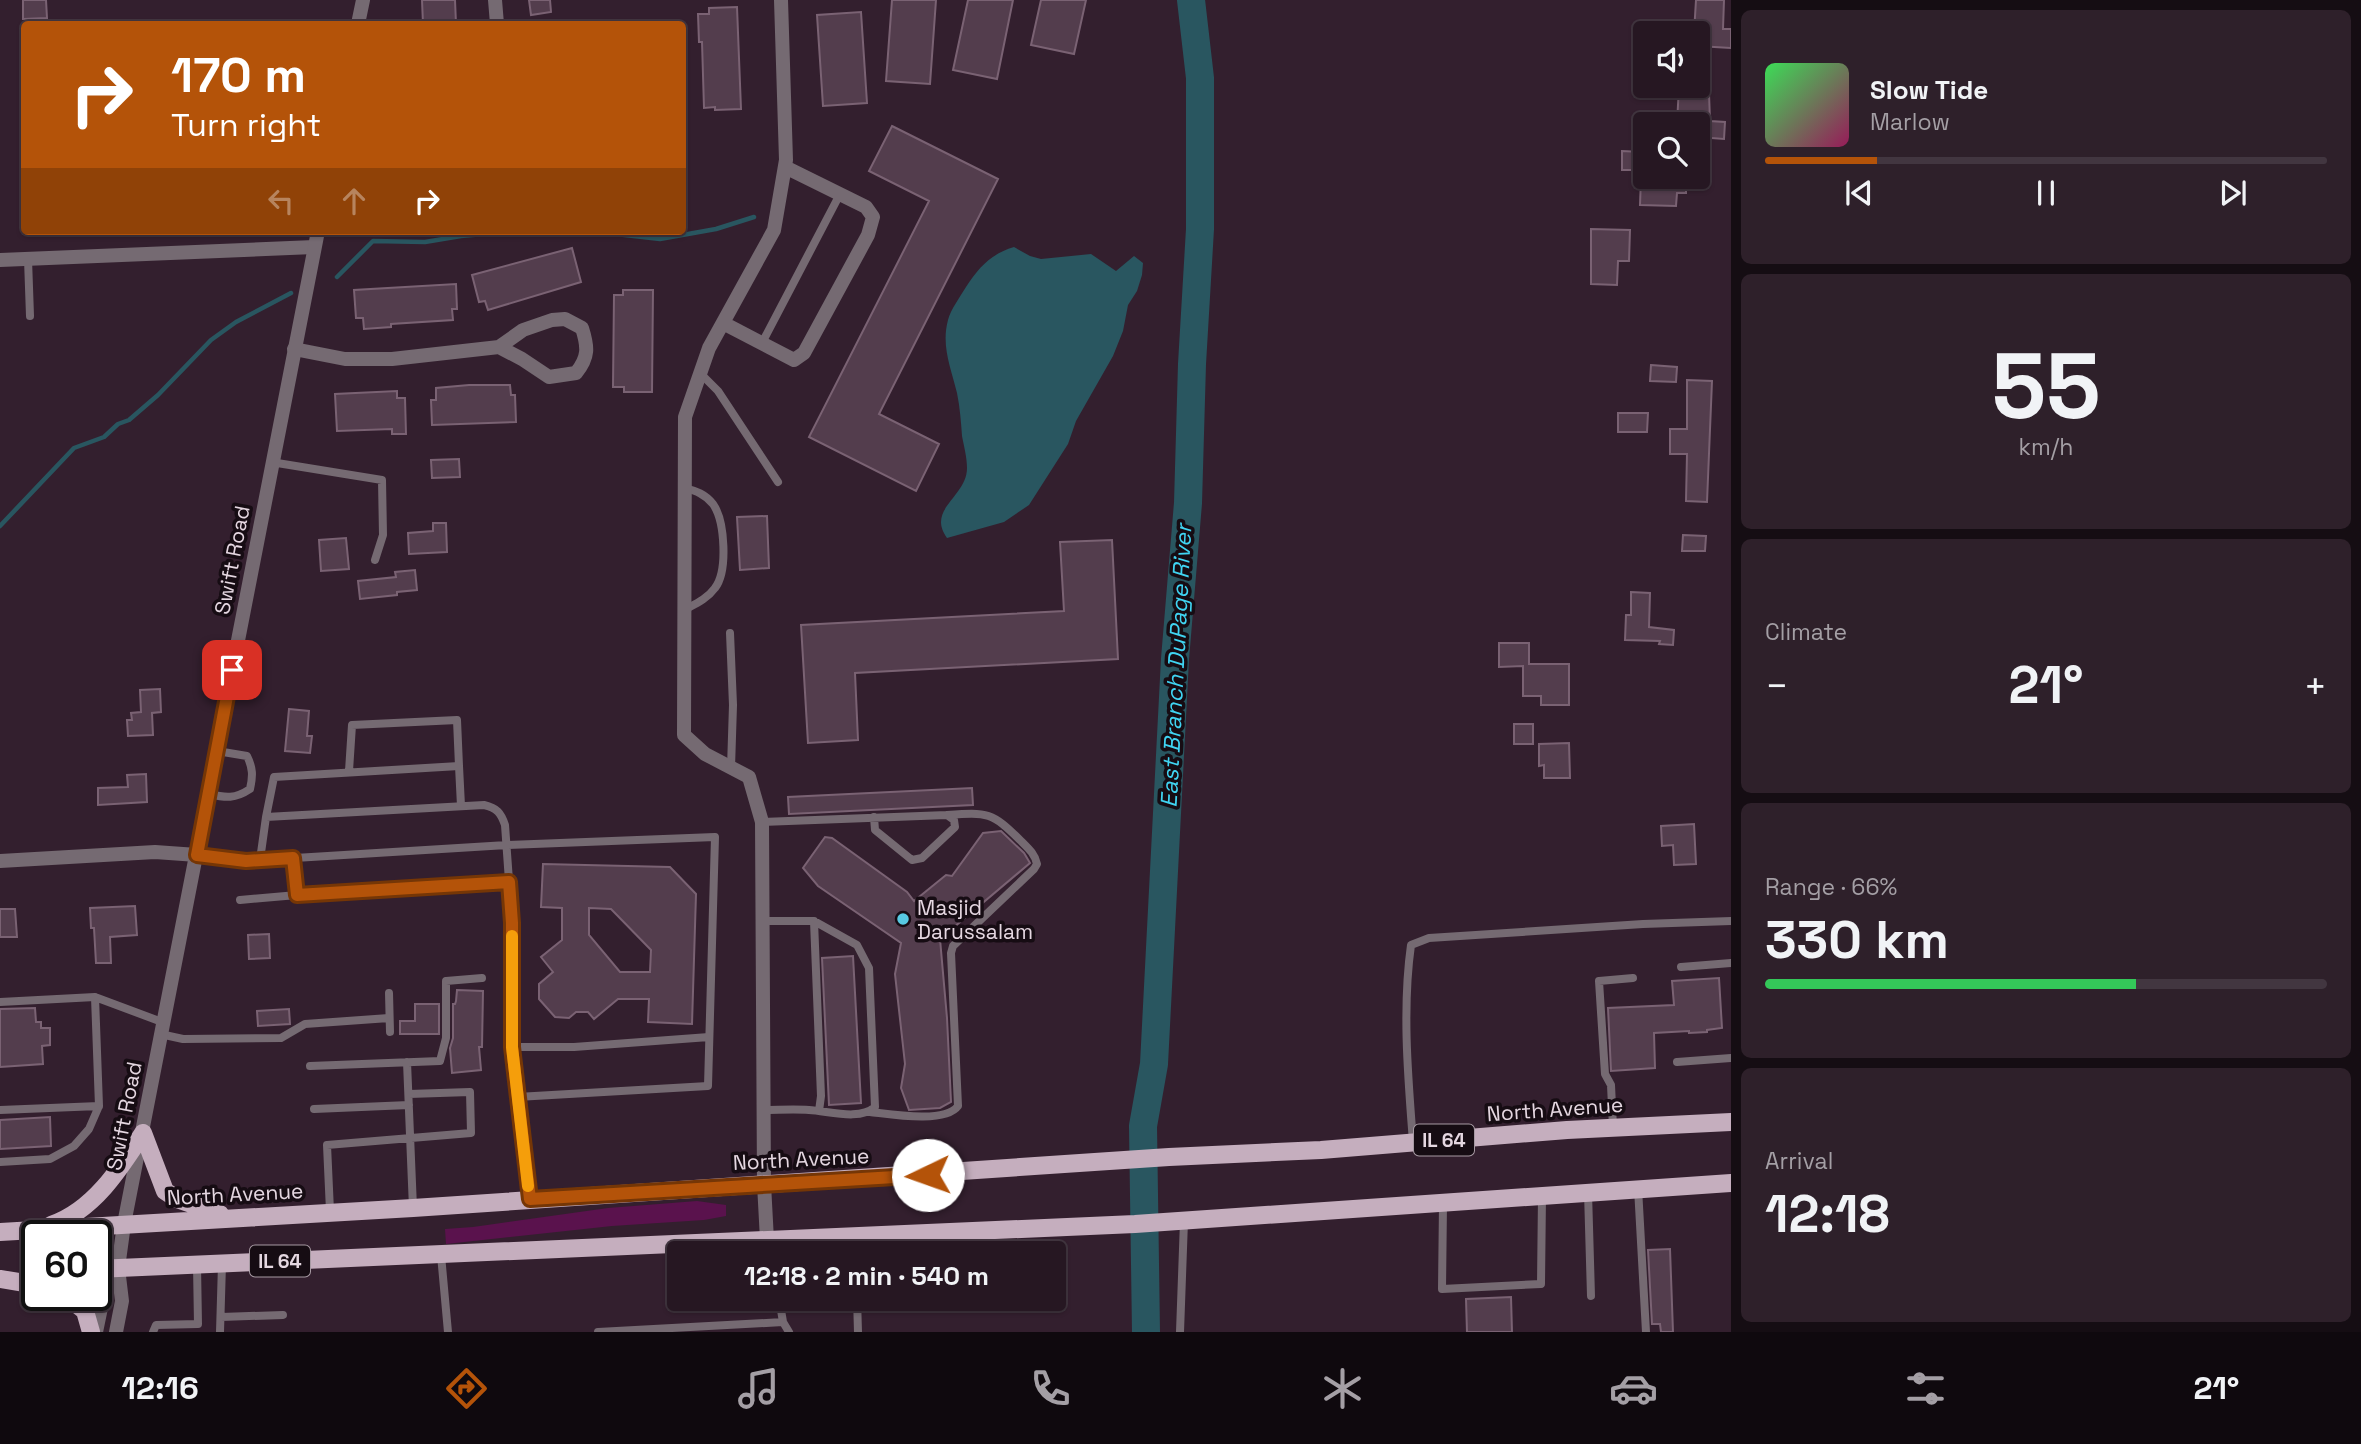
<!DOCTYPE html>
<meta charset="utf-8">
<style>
:root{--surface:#261722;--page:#2e202a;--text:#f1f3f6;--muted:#a49fa5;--line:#423640;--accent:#b45309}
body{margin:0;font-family:"Space Grotesk",sans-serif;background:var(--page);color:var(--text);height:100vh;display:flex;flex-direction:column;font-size:26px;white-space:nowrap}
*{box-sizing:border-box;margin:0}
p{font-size:23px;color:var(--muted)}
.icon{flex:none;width:38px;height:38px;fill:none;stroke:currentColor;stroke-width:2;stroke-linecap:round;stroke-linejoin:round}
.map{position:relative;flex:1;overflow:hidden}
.sheet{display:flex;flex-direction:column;gap:10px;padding:10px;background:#150d13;width:630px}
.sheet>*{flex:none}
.guide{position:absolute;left:21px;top:21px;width:665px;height:214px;border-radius:7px;box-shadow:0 2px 5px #0004,0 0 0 2px var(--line);background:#b45309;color:#fff;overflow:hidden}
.buttons{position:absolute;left:1633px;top:21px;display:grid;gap:14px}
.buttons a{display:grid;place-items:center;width:77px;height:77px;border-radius:7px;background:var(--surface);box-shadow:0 2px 5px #0004,0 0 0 2px var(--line);font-size:35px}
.speed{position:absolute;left:21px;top:1220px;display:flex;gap:14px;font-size:35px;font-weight:700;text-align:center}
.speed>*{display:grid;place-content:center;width:91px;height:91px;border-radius:50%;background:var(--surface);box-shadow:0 2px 5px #0004,0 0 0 2px var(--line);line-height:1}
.speed .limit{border:4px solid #111;border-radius:10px;background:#fff;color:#111}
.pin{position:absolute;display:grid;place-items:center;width:60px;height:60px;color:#fff;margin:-30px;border-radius:14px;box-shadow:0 4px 10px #0006}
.me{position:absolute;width:77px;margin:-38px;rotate:267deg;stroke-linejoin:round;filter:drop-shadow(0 0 5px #0008)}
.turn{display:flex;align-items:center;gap:24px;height:147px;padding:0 35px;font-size:32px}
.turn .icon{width:91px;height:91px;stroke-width:2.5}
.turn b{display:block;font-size:49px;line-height:60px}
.lanes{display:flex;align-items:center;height:66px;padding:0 35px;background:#0003;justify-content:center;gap:35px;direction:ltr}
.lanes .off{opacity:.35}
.big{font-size:52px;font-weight:700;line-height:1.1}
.sheet .card{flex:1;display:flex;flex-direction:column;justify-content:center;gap:10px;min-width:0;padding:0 24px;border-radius:10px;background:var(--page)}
.sheet .dial{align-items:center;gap:0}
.dial b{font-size:91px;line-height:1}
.song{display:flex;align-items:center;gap:21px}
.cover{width:84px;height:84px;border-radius:10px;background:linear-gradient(135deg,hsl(130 70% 55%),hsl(330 70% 35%))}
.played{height:7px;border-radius:4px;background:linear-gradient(90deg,var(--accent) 20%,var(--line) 20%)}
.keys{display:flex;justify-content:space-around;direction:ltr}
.heat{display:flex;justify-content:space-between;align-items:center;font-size:38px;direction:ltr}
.charge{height:10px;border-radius:5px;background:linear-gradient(90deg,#34c759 66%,var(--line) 0)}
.trip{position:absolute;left:667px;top:1241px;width:399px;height:70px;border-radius:7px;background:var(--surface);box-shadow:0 2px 5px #0004,0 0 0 2px var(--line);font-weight:700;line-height:70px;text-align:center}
.dock{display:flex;height:112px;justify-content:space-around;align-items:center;background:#0f090e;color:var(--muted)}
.dock .icon{width:49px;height:49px}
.dock .selected{color:var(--accent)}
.dock b{font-size:32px;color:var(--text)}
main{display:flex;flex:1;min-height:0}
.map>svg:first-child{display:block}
.green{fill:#5a124d}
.water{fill:#295660}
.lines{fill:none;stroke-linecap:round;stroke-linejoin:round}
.stream{stroke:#295660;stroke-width:4.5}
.river{stroke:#295660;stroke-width:28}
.building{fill:#533d4d;stroke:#7a6273;stroke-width:2;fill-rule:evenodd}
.service{stroke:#756a72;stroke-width:8}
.minor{stroke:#756a72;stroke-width:14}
.tertiary{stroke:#756a72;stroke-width:14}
.primary{stroke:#c5aebe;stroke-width:18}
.route-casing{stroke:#753606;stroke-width:18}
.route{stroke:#b45309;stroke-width:12}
.slow{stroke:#f59e0b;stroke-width:12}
.poi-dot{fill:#57c9e2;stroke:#160c13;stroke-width:2.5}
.labels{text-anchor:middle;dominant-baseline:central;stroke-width:7;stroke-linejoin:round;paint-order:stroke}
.shield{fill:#160c13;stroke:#a79aa3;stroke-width:2}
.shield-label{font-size:19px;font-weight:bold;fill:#e5d7e1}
.street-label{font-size:21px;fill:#e5d7e1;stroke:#160c13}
.poi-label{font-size:21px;fill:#e5d7e1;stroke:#160c13;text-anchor:start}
.water-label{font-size:23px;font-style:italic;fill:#40d4f2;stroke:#160c13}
</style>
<main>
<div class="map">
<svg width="1731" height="1332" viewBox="0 0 1731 1332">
<rect width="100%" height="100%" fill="#331f2e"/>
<path class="green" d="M697 1201 726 1205V1216L704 1220 612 1226 446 1244 445 1229 473 1227 608 1208Z"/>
<path class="water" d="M1014 247 1030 256 1041 259 1091 254 1116 271 1134 256 1143 263 1142 275 1137 291 1128 305 1123 331 1113 356 1076 421 1068 444 1029 505 1004 522 947 538C926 509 967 497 967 468 967 457 964 447 962 436 961 422 960 408 957 393 951 368 941 346 948 320 951 309 960 297 966 287 979 267 991 254 1014 247Z"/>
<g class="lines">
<path class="stream" d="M589 231 660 239 716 229 754 217
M337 277 373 241 425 242 461 236 520 231
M0 526 74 448 104 437 118 424 129 420 158 395 211 340 236 322 291 293"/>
<path class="river" d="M1146 1332 1143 1126 1154 1064 1175 659 1188 503 1192 364 1200 229V78L1191 0"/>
</g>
<path class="building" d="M23 0H46L47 18 23 19Z
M422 0H455L456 24H423Z
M529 0H550L551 12 531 15Z
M892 0H936L930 84 886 81Z
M968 0H1013L997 79 953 70Z
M1041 0H1086L1074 54 1031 45Z
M1696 0H1724L1723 29H1731V48L1698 46V33H1694Z
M737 7 741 109 715 110V107L704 108 702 42H699L698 14H709V8Z
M861 12 867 103 823 106 817 15Z
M1679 86H1703V93H1709L1710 121 1725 122 1724 139 1698 137V124H1677Z
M892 126 998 179 879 414 939 444 916 491 809 437 929 201 869 171Z
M1622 151 1641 152V170H1622Z
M1641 177H1686V193H1677L1676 206 1640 205Z
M1591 229 1630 230 1629 261H1618L1617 285 1591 284Z
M572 248 581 282 488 310 485 301 479 302 472 275Z
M456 284 457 309H452L453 320 391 324V327L364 329 363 318H356L354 290Z
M623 290H653L652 392H624V387H613L614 295H623Z
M1651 365 1677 367 1676 382 1650 381Z
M1687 380 1712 381 1707 502 1686 501 1687 454H1670V429H1687Z
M469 385H510L511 395H515L516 422 432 425 431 400H436V388Z
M397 391V398H405L406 434H392V429L337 431 335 394Z
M1618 413H1648L1647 432H1618Z
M459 459 460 477 432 478 431 460Z
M767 516 769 568 740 570 737 517Z
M433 523H446L447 552 409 554 408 533 433 531Z
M1683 535 1706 536 1705 551H1682Z
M346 538 349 569 321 571 319 540Z
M1112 540 1118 659 855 673 858 740 808 743 801 625 1064 611 1060 542Z
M415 570 417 590 397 592V595L360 599 358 581 396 577 395 572Z
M1631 592 1650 593 1649 627 1674 630 1673 645 1659 644 1660 641 1625 640 1626 615H1631Z
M1499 643H1529V664H1569V705H1541V696H1523V666L1499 667Z
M160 689 161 712 152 713 153 735 128 736 127 720H132L131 713 141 712 140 690Z
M289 709 309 711 307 736H312L310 753 285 751Z
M1514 724H1533V744H1514Z
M1569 743 1570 778H1544V765L1539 766V744Z
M146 774 147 802 98 805V788L128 787 127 775Z
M972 788 973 805 789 814 788 797Z
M1694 824 1696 864 1674 865 1673 845 1662 846 1661 826Z
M1001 831 1024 853 1030 863 940 939 947 1018 951 1102 940 1108 909 1110 901 1088 905 1064 895 974 901 943 818 886 803 868 825 837 832 838 907 892 914 901 946 875 952 876 983 833Z
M543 864 670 867 696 894 692 1024 648 1022 649 999H618L594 1019 588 1012H576L569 1018 555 1017 539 999V984L553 972 541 957 562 940V908L541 907ZM589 908 611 909 651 950 650 972H620L589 935Z
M135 906 137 935 110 937 111 963H96L94 928H91L90 908Z
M0 909H15L17 937H0Z
M269 934 270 958 249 959 248 935Z
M853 956 861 1103 829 1105 822 958Z
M1719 978 1722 1028 1707 1030V1032L1689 1033V1031L1654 1033 1655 1068 1611 1071 1608 1008 1674 1005 1672 981Z
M457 990 483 991 482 1047H479L481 1070 452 1073 450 1048 453 1038V1004H455L456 1001Z
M415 1004H439V1034H400V1021H415Z
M35 1008 36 1022H41V1028H50V1045L42 1046 43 1064 0 1067V1009Z
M289 1009 290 1024 258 1026 257 1011Z
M50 1117 51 1146 0 1149V1120Z
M1670 1249 1673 1332H1661L1660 1324H1652L1648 1250Z
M1511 1297 1512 1332H1467L1466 1299Z"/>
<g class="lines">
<path class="service" d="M28 259 30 316
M762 343 840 194
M700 373 718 391 778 482
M271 462 382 480 383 535 375 560
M684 610C695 604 707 599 715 588 728 571 725 521 713 504 705 494 696 491 685 488
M730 633 733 705 731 768
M349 771 352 725 457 720 459 766
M209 794C226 798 235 799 250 789 253 776 253 768 247 756L217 751
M266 817 274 777 459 766 461 806
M762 822 947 815 954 820 955 827 922 858 912 860 875 830 874 817
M197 855 246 861 507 845 715 837 708 1086 517 1097
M293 858 297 895 509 882
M260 860 266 817 484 805C497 808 501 813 505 825L512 923V1047L530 1199
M240 900 297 895
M762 921H814L857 945 869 968 875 1107C859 1121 829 1111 809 1110 794 1109 778 1110 763 1110
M814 921 821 1096 819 1111
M1681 967 1731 963
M389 993 390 1032
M0 1002 95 997 162 1022
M160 1034 183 1039 281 1038 305 1024 389 1018
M512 1047H574L709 1037
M407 1062 413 1208
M1677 1062 1731 1058
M310 1066 440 1061 446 1038V981L482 978
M314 1109 409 1105
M0 1110 99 1106
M870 1112C889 1114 945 1124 958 1106L951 953 953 946 1034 869 1037 864C1035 854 1028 848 1021 841 992 812 988 812 947 815
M1613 1127 1611 1085 1605 1074 1599 981 1633 978
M1413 1142C1408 1077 1402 1009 1411 945L1429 938 1643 924 1731 921
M0 1162 50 1159 74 1146 89 1129 99 1106 95 997
M1638 1188 1646 1332
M1588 1192 1591 1296
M1443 1204 1442 1289 1541 1284 1542 1196
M330 1211 327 1145 471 1133 470 1092 409 1094
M854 1236 855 1253
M441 1255 448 1332
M779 1298 783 1322 789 1332
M857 1298 858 1332
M221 1317 283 1315
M153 1332 156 1325 198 1324 197 1265
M220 1332 222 1264
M598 1332 783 1322
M1180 1332 1184 1221"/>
<path class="minor" d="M495 0 497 24
M0 260 314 247
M723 323 794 360 804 353 868 235 873 217 866 207 785 167
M294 349 345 359H392L499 347 523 330 552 320 565 319 582 328C588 347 589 357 576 373L549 377 522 359 499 347
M0 861 155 852 197 855
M767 1240 764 1184 762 822 749 777 705 754 684 735 685 417 709 348 774 230 786 160 781 0"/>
<path class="tertiary" d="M358 24 363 0
M96 1332 103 1298 118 1269
M116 1332 122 1301 118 1268 124 1224 318 231"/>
<path class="primary" d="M143 1133 165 1191 177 1199 220 1214
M51 1225C93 1211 120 1169 143 1133
M0 1232 413 1208 1169 1157 1321 1150 1567 1130 1731 1122
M96 1269 1135 1224 1731 1183
M0 1279 37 1285
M65 1295 85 1311 91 1332"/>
</g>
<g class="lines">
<defs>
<path id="route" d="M232 670 197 855 246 861 293 858 297 895 509 882 512 923V1047L530 1199 928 1175"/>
</defs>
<use href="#route" class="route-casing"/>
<use href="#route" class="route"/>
<path class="slow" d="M512 936V1047L528 1186"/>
</g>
<circle class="poi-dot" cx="903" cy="919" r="7"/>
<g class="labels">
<g class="shield">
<rect x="1414" y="1124.5" width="60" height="31" rx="5"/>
<rect x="250" y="1245.5" width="60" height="31" rx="5"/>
</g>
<g class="shield-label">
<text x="1444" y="1140">IL 64</text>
<text x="280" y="1261">IL 64</text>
</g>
<g class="street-label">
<text transform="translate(232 560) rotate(-79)">Swift Road</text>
<text transform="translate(1555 1109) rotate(-4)">North Avenue</text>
<text transform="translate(124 1116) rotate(-79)">Swift Road</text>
<text transform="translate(801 1159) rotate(-3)">North Avenue</text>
<text transform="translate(235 1194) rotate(-3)">North Avenue</text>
</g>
<g class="poi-label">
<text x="917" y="907">Masjid<tspan x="917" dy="24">Darussalam</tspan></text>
</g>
<g class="water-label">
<text transform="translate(1176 666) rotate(-87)">East Branch DuPage River</text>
</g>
</g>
</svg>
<div class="buttons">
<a><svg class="icon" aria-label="sound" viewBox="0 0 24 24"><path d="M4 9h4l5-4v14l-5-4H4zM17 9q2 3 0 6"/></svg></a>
<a><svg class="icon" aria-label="search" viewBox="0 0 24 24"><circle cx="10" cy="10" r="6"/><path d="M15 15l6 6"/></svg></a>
</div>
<div class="speed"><div class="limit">60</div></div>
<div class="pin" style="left:232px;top:670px;background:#d93025"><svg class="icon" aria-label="arrive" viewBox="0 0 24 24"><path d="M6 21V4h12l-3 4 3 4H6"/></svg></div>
<svg class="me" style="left:928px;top:1175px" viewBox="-20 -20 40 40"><circle r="19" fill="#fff"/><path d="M0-13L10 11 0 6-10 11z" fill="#b45309"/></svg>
<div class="trip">12:18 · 2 min · 540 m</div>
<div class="guide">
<div class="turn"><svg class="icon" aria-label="right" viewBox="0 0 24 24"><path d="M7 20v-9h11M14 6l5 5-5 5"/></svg><div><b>170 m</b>Turn right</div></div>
<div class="lanes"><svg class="icon off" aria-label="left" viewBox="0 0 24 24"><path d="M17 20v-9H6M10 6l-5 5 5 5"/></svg><svg class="icon off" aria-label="ahead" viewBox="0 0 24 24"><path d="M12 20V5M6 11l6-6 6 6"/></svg><svg class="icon" aria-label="right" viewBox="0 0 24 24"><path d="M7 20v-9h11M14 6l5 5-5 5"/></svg></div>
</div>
</div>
<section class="sheet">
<div class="card">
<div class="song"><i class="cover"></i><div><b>Slow Tide</b><p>Marlow</p></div></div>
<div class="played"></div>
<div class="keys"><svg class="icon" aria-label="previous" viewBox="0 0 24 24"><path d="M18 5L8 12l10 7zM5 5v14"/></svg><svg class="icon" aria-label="pause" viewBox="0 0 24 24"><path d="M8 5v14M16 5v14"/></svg><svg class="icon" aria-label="next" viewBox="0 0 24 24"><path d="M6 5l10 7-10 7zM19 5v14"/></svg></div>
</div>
<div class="card dial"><b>55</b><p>km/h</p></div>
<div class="card"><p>Climate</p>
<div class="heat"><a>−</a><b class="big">21°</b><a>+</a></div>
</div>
<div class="card"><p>Range · 66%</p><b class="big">330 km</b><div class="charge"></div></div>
<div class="card"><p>Arrival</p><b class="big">12:18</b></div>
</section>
</main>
<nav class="dock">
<b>12:16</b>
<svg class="icon selected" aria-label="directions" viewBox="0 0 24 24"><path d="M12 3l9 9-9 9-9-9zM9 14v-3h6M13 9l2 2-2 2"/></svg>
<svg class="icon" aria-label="music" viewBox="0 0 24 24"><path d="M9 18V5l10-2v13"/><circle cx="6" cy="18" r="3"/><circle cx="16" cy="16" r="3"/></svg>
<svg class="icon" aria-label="phone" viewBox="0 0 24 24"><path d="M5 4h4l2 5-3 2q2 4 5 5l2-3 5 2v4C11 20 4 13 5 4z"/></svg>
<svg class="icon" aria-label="climate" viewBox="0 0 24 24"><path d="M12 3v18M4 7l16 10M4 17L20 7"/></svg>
<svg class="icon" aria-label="car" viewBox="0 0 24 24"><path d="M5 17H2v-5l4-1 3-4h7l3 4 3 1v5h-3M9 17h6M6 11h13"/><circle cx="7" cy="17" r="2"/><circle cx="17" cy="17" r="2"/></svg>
<svg class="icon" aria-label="filters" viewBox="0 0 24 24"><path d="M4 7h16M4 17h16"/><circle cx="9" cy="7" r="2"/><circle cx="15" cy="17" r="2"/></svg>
<b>21°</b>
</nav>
